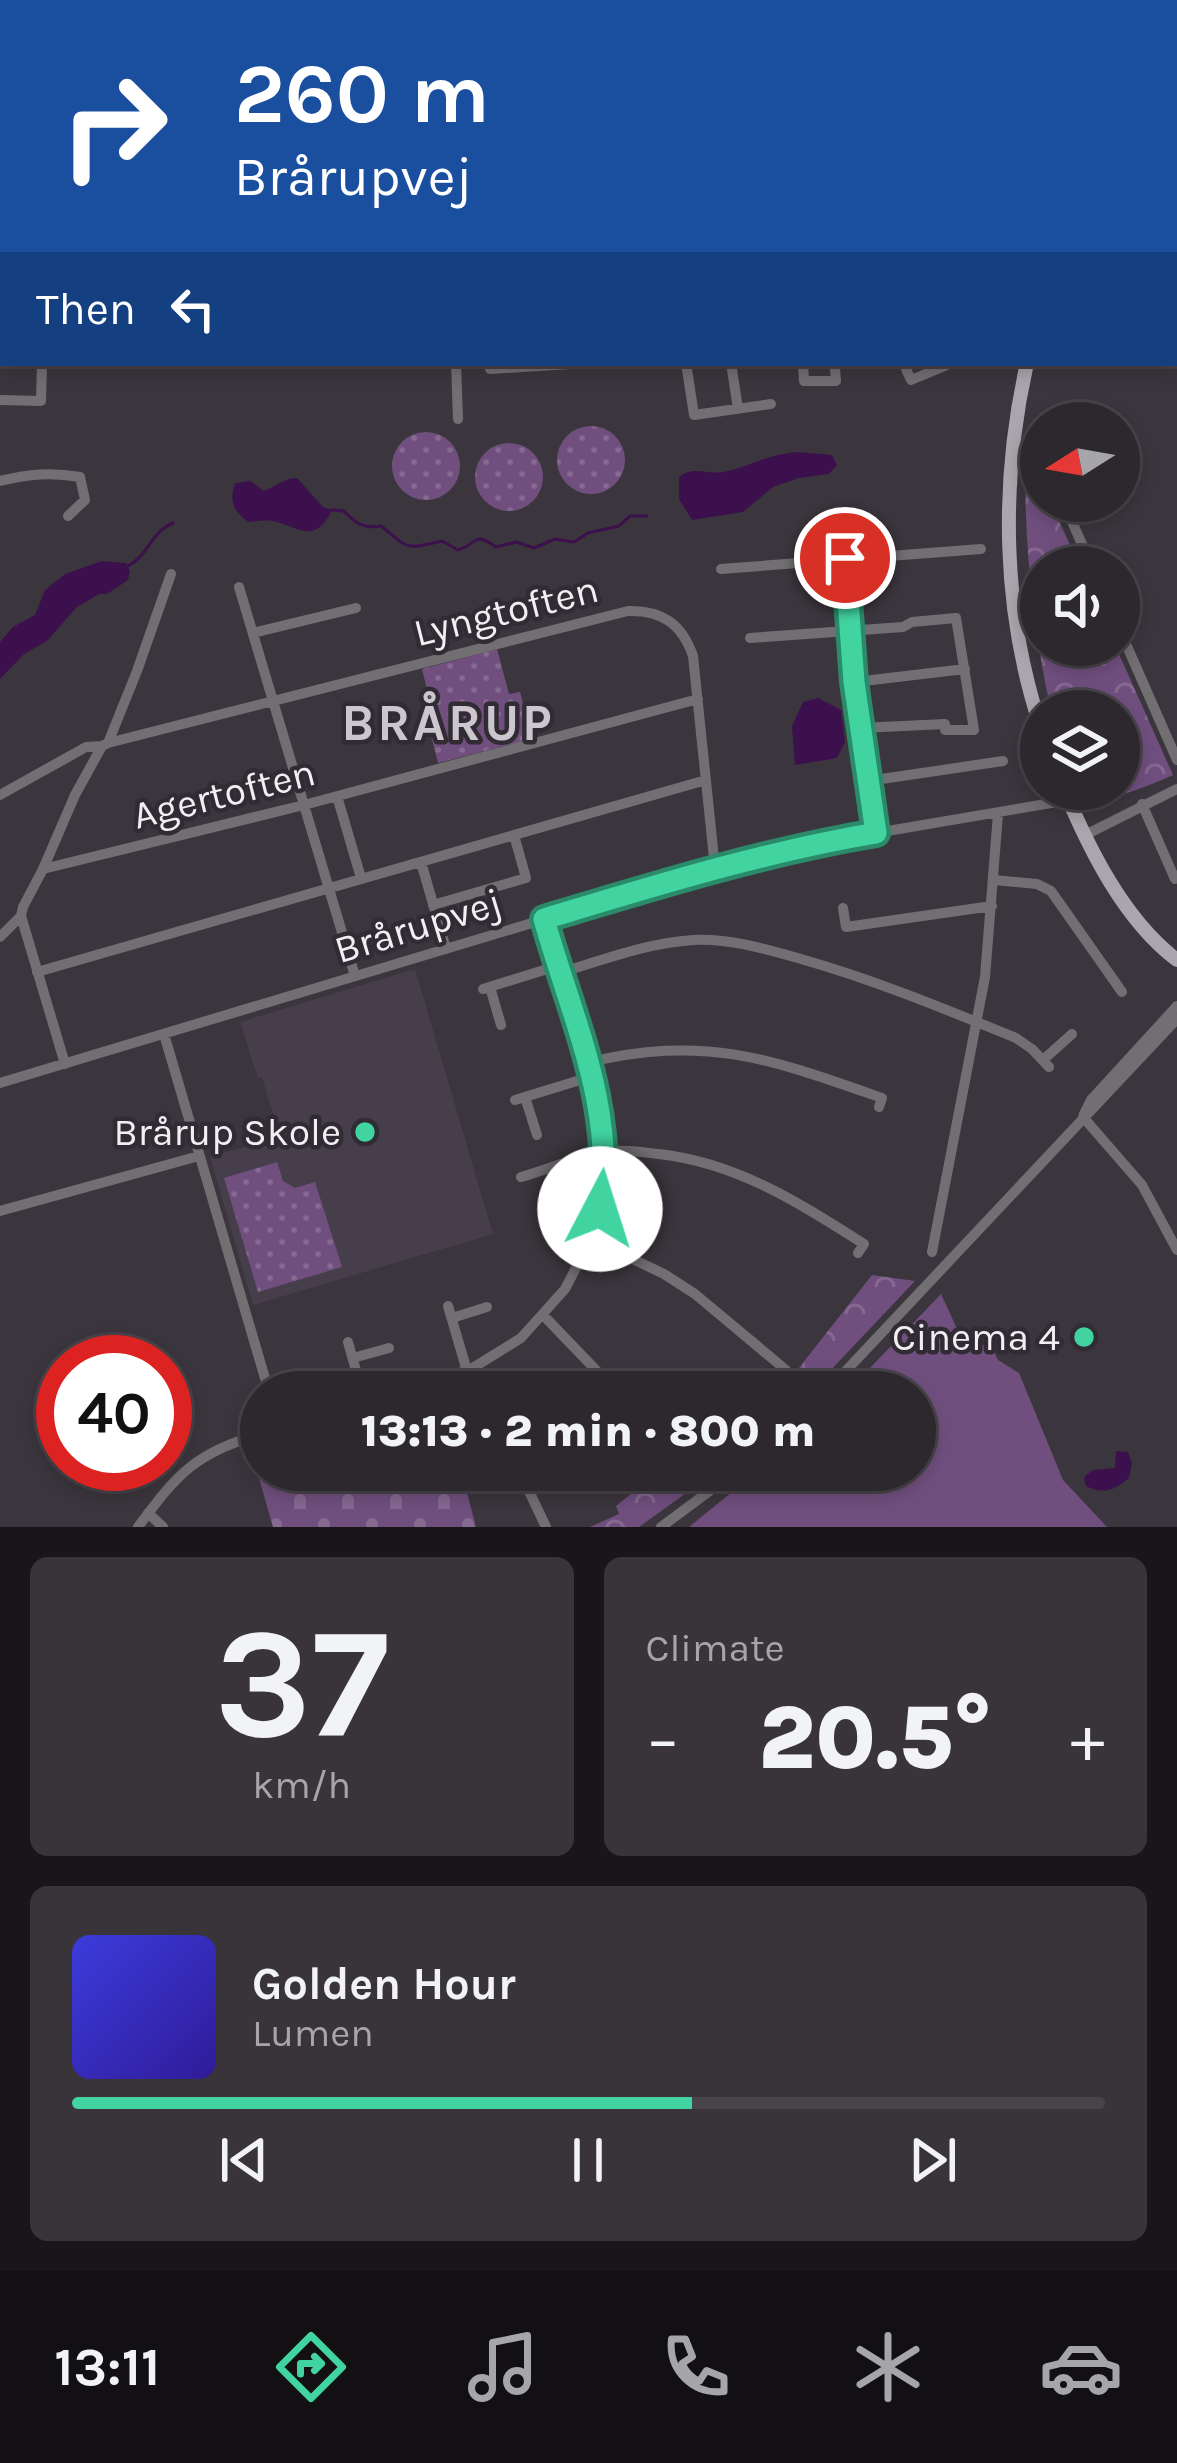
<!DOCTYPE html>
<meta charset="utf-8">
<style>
:root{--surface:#2c282e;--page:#38343a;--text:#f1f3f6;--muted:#a6a6aa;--line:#48444a;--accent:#41d4a1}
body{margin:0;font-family:Karla,sans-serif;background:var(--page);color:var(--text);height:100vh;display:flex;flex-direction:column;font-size:45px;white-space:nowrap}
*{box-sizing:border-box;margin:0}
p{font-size:39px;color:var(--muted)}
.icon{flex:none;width:66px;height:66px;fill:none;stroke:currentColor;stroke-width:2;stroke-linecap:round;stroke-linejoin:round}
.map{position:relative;height:1527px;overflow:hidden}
.sheet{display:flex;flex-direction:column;gap:30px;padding:30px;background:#181619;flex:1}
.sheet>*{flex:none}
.hud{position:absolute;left:0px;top:0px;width:1179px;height:366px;box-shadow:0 6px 18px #0003,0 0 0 3px var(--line);background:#1a4fa0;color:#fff;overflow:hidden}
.needle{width:78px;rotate:259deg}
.controls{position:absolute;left:1020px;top:402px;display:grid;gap:24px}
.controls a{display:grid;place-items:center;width:120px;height:120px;border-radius:50%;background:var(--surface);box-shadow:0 6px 18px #0003,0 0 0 3px var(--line);font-size:60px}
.speed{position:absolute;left:36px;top:1335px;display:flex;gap:24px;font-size:60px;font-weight:700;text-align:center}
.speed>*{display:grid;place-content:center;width:156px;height:156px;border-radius:50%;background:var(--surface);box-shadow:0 6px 18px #0003,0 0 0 3px var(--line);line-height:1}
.speed .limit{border:18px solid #d22;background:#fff;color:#111}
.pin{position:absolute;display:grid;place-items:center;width:102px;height:102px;color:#fff;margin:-51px;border:6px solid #fff;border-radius:50%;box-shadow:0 3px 12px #0007}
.me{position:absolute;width:132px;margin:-66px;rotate:5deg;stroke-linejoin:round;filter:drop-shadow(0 0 9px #0008)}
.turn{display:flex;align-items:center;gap:42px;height:252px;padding:0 36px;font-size:54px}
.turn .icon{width:156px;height:156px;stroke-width:2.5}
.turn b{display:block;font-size:84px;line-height:102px}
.then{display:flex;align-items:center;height:114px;padding:0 36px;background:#0003;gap:24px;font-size:45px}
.big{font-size:90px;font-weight:800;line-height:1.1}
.sheet .widget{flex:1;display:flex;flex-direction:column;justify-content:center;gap:18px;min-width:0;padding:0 42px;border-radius:18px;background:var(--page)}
.sheet .dial{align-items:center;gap:0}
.dial b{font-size:156px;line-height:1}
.song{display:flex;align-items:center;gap:36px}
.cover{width:144px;height:144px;border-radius:18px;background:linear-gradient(135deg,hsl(240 70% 55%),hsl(250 70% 35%))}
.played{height:12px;border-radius:6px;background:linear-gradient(90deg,var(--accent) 60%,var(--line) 60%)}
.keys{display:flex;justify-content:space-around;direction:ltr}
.heat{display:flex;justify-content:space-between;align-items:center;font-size:66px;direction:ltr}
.sheet .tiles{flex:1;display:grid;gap:30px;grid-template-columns:1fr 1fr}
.widget:last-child{grid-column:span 2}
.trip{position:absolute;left:240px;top:1371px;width:696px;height:120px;border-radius:60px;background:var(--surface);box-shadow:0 6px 18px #0003,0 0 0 3px var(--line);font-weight:800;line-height:120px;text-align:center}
.tabs{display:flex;height:192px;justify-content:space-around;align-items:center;background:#121012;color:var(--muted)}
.tabs .icon{width:84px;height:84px}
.tabs .active{color:var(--accent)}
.tabs b{font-size:54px;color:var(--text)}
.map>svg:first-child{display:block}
.built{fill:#463e4a}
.grass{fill:#704f7e}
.forest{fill:url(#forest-crowns)}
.cemetery{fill:url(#cemetery-stones)}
.park{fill:url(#park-dots)}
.water{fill:#3c104c}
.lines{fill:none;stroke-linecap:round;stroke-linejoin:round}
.stream{stroke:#3c104c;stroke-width:3}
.minor{stroke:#726f73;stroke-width:10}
.major{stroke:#aba6ad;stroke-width:14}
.route-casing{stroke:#2a8a69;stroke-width:30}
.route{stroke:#41d4a1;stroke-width:21}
.poi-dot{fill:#41d4a1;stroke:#312c33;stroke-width:4.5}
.labels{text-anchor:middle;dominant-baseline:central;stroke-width:9;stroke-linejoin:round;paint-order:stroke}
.street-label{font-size:39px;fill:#f2eef3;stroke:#312c33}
.poi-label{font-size:39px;fill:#f2eef3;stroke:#312c33;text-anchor:end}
.district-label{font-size:51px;font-weight:bold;letter-spacing:3px;fill:#ccc6cf;stroke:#312c33}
</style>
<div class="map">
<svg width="1177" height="1527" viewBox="0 0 1177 1527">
<defs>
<pattern id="forest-crowns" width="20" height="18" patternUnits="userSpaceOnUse" patternTransform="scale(3)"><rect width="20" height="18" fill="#704f7e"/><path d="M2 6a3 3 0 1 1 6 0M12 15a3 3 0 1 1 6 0" fill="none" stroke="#856991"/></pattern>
<pattern id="cemetery-stones" width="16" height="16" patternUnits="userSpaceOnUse" patternTransform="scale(3)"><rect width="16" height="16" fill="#704f7e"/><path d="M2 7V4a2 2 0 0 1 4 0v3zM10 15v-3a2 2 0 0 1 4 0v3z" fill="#856991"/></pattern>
<pattern id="park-dots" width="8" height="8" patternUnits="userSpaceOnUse" patternTransform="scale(3)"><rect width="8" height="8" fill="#704f7e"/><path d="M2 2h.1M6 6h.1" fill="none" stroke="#856991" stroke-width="1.8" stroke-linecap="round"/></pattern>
</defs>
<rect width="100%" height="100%" fill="#3b363d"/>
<path class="built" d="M415 969 493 1234 253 1305 210 1157 268 1140 264 1124 275 1120 262 1077 258 1078 240 1022Z"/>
<path class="grass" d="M941 1294 965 1346 976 1342 979 1346 990 1344 998 1360 1019 1373 1063 1480 1107 1527H689L759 1470H915V1392H847Z"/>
<path class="forest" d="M1025 445 1041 480V501H1050L1080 567H1041V645H1115L1173 775C1143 788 1118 799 1084 799L1081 789H1119V711H1051C1031 619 1024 539 1025 445Z
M872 1275 915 1281 810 1392H780Z
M661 1470H718L639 1527H590L619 1514 616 1506Z"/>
<path class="cemetery" d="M261 1447V1470H461L476 1527H273L251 1450Z"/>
<path class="park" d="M557 460a34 34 0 1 1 68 0a34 34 0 1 1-68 0Z
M392 466a34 34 0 1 1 68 0a34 34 0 1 1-68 0Z
M475 477a34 34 0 1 1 68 0a34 34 0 1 1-68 0Z
M497 649 509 694 520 692 532 739 438 763 426 716 433 714 422 669Z
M277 1162 283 1181 295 1188 315 1182 342 1267 258 1292 224 1178Z"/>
<path class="water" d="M799 452 832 455 837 465 829 474 799 478 773 487 743 512 692 520 679 499V477C693 465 707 475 724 472 752 466 767 454 799 452Z
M297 478 323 507 332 510C317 540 306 532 280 523 271 519 259 521 248 522 233 510 229 502 235 483L250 481 264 491 288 479Z
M102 561 126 563 130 571 128 580 107 594H99L77 607 47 641 24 654 0 679V642L13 627 35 615 45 590 65 574Z
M818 698 841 710 845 742 837 758 795 765 792 726 803 702Z
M1116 1451 1128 1452 1132 1463 1129 1478C1115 1490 1103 1495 1086 1486L1084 1477 1093 1470 1115 1468Z"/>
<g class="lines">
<path class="stream" d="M332 510 344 511C355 523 363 529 381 526 410 549 404 550 442 541L458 550C479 544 472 530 496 547L516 542 534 548 555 539 574 542 588 533 619 526 630 516H647
M128 566C148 556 151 532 173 523"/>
<path class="minor" d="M22 0V3
M69 0 70 3
M114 0V3
M444 0 451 3
M459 3 460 0
M880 3 881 0
M0 161 3 164
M0 290 3 286
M456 363 458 419
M490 363V369L587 363
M686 363 694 415 771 404
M731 363 738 409
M803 363 804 381H836L835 368
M906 369 911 380 952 363
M0 400 41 401 42 363
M1040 448 1041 451
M0 481C29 474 51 472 80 477L85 500 68 516
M1063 501 1092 567
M845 558 855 682 876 833
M721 569 981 549
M239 587 355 976
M1119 628 1177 760
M253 633 356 608
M750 638 903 627 912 622 956 618 974 730H945V724L860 728
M855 682 965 669
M108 743 628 611C662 610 682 624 693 656L715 868
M868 781 1003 761
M0 795 86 747 102 746
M337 796 361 878
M1142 804 1175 879 1177 878
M1085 835 1177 789
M421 862 446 949
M43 869 304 805 698 699
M994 880 1037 884 1051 891 1122 992
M433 905 526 878 514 835
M843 908 846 927 992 906
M21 916 65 1064
M0 937 21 916 23 907 43 869 75 795 102 746 108 743 137 671 171 574
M37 972 706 780
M559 973C603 960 647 943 693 940 729 938 766 949 801 959 875 980 945 1009 1016 1038L1032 1049 1049 1067
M490 987 501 1025
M483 989 557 966
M164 1034 269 1392
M1043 1060 1072 1034
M586 1063C706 1034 771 1059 882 1098L879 1107
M0 1083 715 868 823 842 1069 800
M525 1097 537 1135
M515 1100 590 1077
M1084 1114 1091 1100 1177 1006
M1083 1117 1142 1185 1177 1250
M521 1177C548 1169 575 1158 602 1152 620 1149 641 1152 659 1154 738 1163 799 1203 864 1244L858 1253
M0 1211 199 1156
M591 1239 664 1274 695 1294 786 1370 780 1376
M932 1252 985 977 998 814
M448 1306 467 1371
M544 1316 617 1392
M452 1318 487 1307
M348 1342 362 1392
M353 1358 389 1348
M471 1369 482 1392
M401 1392 471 1369 521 1338 565 1289 591 1239 604 1187 602 1125 544 919
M826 1392 1177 1019
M519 1470 546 1527
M148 1513 163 1527
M138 1527C177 1474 196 1452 261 1434
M661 1527 738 1470"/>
<path class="major" d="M1162 3 1163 0
M1027 363C1000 483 1002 611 1041 728
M1064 789C1089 849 1124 920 1177 960"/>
</g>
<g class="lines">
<defs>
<path id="route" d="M600 1209C617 1110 570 1013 544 919 654 886 763 852 876 833L854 682 845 558"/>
</defs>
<use href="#route" class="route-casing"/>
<use href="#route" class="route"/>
</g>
<g class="poi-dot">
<circle cx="365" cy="1132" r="12"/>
<circle cx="1084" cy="1337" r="12"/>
</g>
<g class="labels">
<g class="street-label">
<text transform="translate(506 611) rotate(-14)">Lyngtoften</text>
<text transform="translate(224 794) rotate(-14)">Agertoften</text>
<text transform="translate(418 926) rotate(-17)">Brårupvej</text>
</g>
<g class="poi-label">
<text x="341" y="1132">Brårup Skole</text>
<text x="1060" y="1337">Cinema 4</text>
</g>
<g class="district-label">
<text x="448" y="723">BRÅRUP</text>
</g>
</g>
</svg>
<div class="controls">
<a><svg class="needle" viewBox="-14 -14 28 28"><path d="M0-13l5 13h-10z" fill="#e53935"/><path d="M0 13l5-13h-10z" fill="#a6a6aa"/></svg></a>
<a><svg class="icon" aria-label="sound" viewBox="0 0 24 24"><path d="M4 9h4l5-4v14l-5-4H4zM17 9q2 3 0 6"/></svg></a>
<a><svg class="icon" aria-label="layers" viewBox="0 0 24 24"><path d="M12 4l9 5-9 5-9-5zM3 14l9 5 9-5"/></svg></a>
</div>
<div class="speed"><div class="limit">40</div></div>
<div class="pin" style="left:845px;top:558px;background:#d93025"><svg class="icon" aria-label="arrive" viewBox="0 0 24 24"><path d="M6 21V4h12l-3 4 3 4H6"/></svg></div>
<svg class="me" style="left:600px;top:1209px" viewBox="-20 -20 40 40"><circle r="19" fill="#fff"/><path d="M0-13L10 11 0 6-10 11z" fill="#41d4a1"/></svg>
<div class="trip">13:13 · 2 min · 800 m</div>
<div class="hud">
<div class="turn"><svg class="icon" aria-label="right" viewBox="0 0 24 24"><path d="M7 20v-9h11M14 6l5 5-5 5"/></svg><div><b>260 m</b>Brårupvej</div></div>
<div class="then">Then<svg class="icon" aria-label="left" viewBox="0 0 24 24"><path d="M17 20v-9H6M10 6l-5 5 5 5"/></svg></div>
</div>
</div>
<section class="sheet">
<div class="tiles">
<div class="widget dial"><b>37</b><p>km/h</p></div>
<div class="widget"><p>Climate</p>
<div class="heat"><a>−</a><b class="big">20.5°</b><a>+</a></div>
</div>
<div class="widget">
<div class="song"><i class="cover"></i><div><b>Golden Hour</b><p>Lumen</p></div></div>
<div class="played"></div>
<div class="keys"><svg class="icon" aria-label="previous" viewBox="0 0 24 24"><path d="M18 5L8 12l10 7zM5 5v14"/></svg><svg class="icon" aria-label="pause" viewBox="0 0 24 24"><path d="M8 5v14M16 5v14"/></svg><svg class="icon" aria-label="next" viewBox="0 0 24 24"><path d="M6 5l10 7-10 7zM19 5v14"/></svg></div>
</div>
</div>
</section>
<nav class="tabs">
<b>13:11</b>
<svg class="icon active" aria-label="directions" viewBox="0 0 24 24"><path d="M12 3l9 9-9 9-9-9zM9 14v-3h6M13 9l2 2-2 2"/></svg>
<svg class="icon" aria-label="music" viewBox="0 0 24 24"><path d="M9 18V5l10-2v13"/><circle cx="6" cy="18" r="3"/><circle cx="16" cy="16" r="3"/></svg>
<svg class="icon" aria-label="phone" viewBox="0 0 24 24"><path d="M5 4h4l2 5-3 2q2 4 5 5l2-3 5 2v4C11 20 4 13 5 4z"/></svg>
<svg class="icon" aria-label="climate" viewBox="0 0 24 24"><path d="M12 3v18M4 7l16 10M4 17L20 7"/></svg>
<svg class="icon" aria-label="car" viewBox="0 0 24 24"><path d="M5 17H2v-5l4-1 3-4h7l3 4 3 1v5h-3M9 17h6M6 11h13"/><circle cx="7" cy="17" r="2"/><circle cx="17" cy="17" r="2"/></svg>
</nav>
